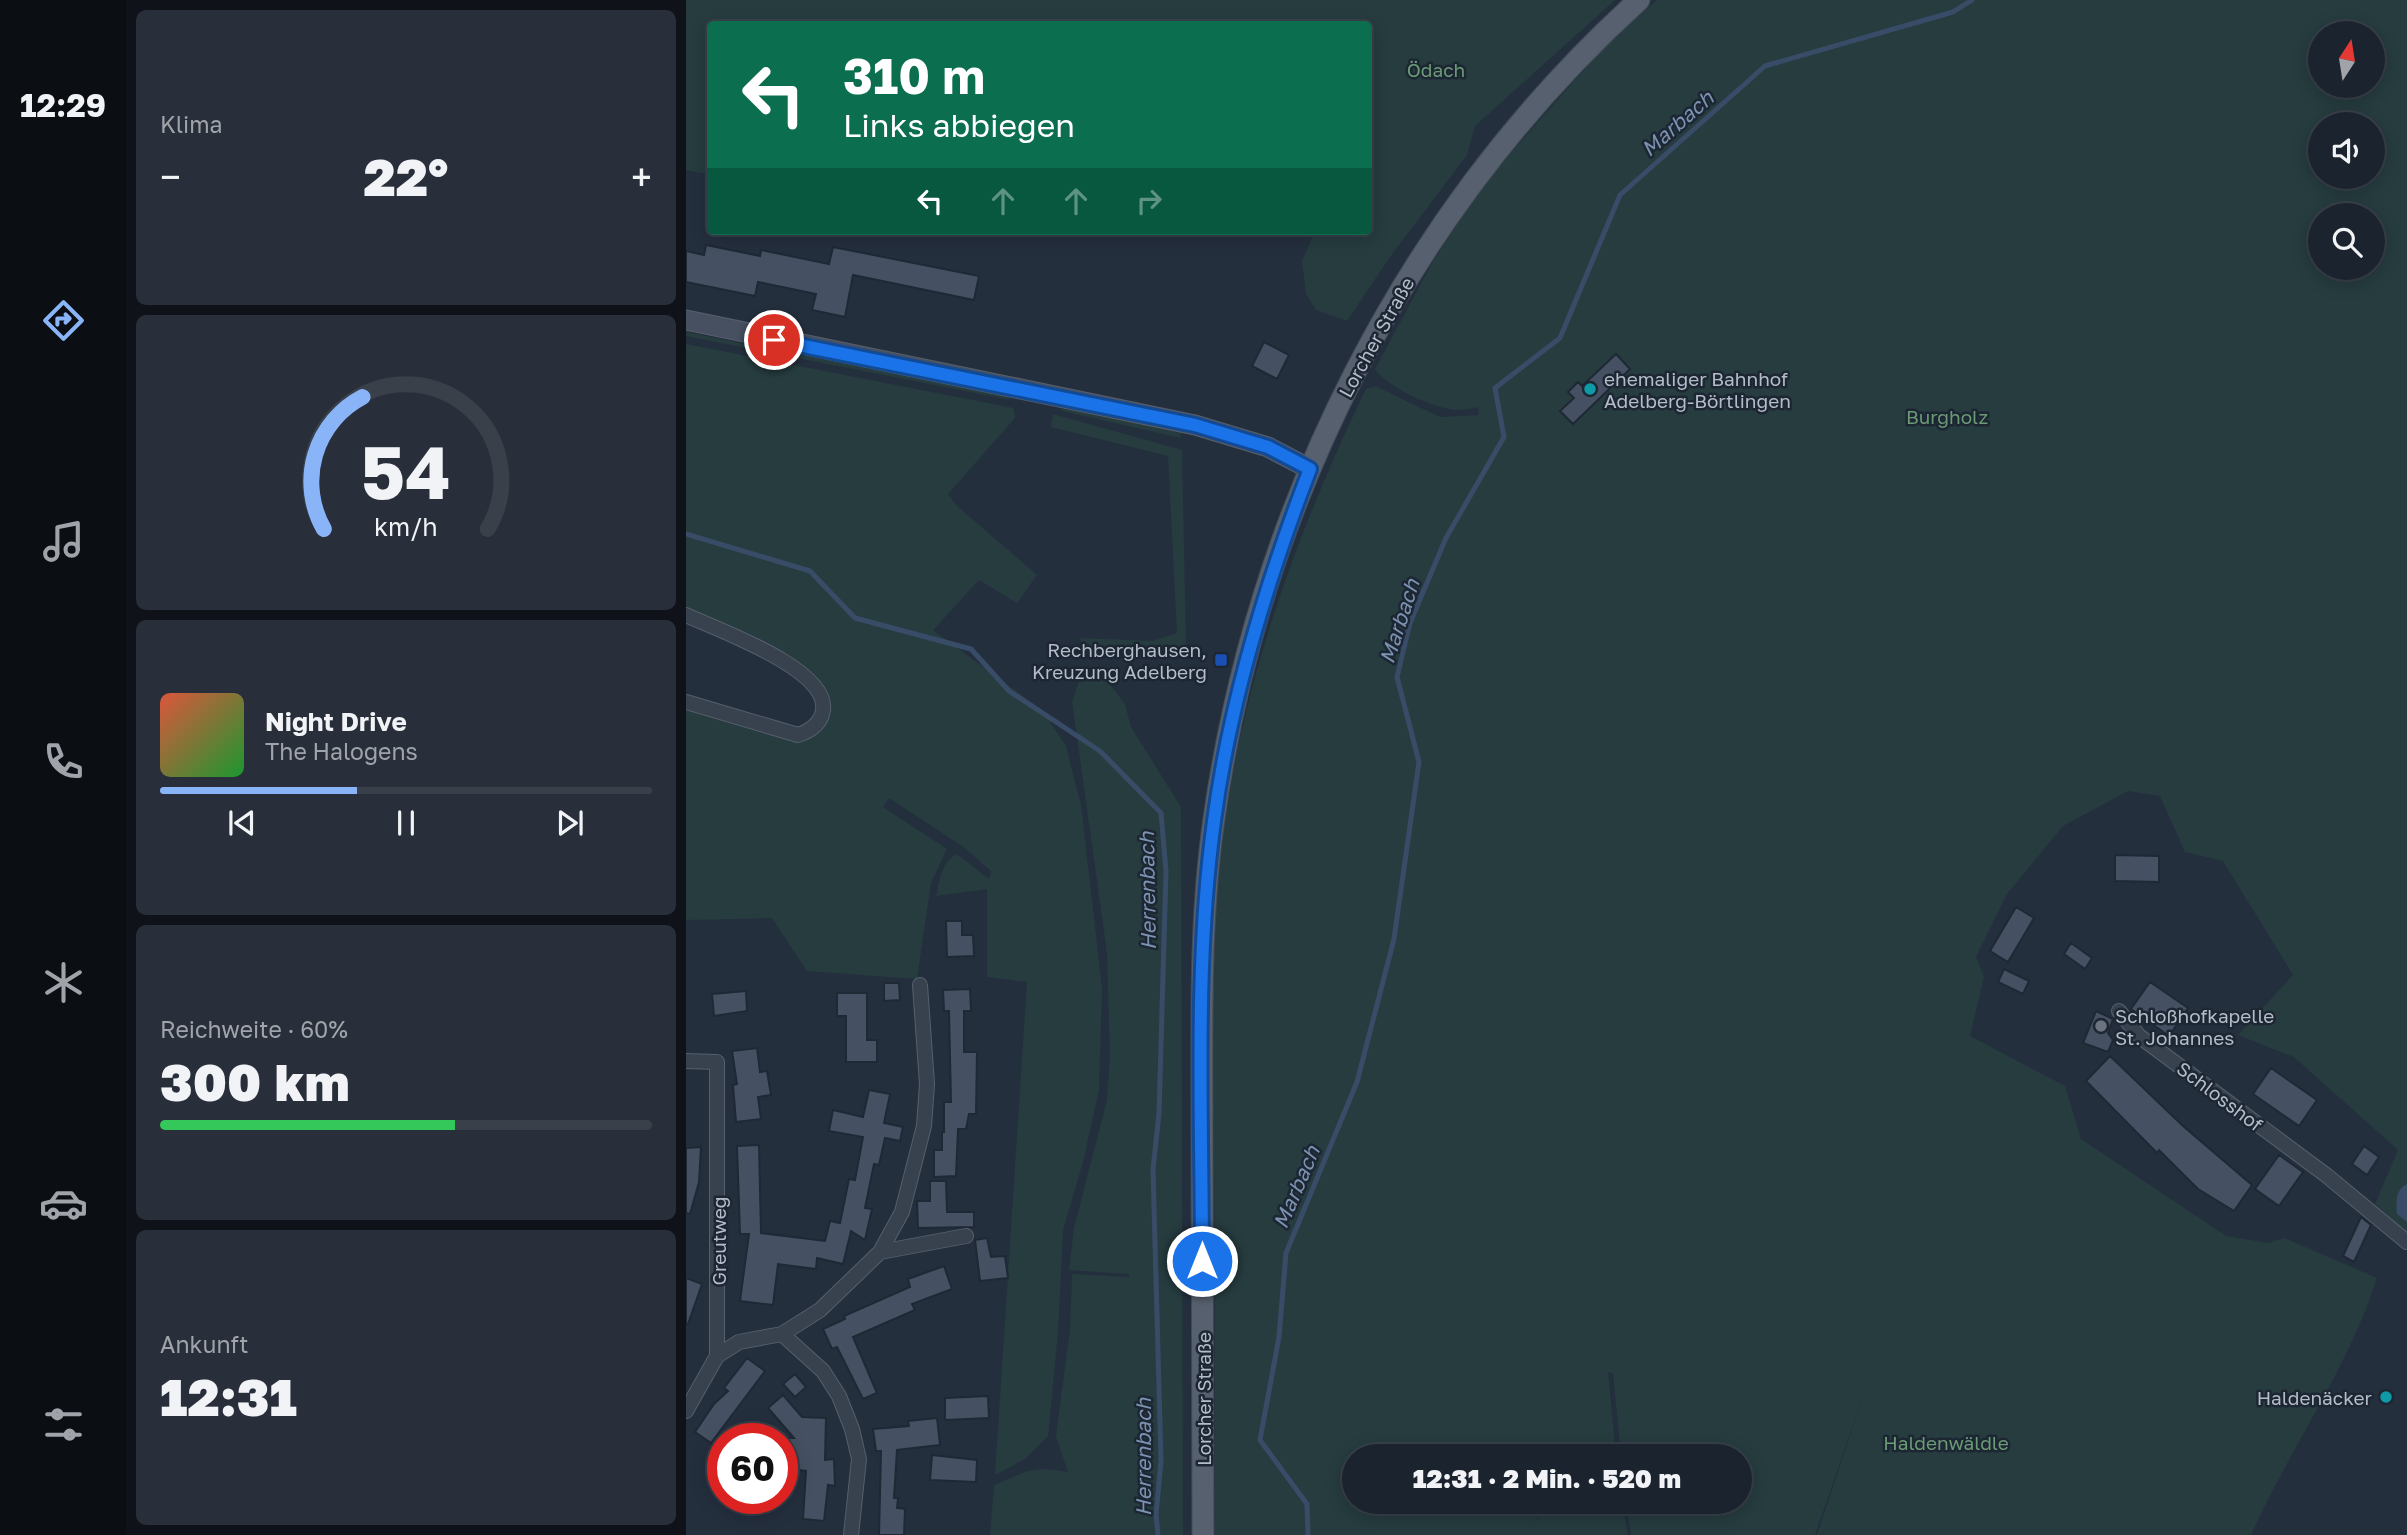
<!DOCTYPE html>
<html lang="de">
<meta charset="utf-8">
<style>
:root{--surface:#1b232e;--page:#282f3a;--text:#f1f3f6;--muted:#a0a4aa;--line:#39404a;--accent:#8ab4f8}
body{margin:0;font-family:"Golos Text",sans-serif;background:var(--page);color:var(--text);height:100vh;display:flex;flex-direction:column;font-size:26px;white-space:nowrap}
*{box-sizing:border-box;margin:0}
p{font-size:23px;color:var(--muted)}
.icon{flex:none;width:38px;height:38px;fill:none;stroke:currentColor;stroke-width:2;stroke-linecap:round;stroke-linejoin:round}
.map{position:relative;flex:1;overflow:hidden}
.details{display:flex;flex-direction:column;gap:10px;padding:10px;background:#0f1319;width:560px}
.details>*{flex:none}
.guide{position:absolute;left:21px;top:21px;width:665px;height:214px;border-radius:7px;box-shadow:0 4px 18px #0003,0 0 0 2px var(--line);background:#0b6e4f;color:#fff;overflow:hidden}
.needle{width:46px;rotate:12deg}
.buttons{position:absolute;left:1622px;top:21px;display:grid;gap:14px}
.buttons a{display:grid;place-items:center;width:77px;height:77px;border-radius:50%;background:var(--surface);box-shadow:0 4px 18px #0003,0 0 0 2px var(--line);font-size:35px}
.speed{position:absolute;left:21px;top:1423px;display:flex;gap:14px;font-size:35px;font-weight:700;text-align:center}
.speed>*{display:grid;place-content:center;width:91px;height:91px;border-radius:50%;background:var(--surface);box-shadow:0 4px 18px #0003,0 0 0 2px var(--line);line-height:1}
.speed .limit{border:10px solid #d22;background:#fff;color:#111}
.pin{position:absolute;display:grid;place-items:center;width:60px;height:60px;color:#fff;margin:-30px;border:4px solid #fff;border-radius:50%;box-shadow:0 2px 7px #0007}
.me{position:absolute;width:77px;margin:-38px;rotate:0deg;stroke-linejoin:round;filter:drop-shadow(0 0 5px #0008)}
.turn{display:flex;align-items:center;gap:24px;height:147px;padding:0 21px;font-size:32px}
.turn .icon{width:91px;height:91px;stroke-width:2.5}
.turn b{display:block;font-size:49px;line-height:60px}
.lanes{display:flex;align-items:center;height:66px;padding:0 21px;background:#0003;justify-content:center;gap:35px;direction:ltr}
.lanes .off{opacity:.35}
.big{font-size:52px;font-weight:800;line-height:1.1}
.details .tile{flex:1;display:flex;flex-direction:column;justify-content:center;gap:10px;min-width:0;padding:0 24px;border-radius:10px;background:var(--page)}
.details .dial{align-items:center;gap:0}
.dial svg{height:182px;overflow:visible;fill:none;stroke:var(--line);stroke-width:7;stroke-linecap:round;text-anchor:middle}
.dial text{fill:var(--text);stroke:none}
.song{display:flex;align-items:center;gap:21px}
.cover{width:84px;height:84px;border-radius:10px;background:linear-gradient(135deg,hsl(10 70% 55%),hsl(130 70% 35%))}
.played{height:7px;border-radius:4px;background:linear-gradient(90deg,var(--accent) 40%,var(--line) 40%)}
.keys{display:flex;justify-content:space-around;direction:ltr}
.heat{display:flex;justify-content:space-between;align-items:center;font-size:38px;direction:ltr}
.charge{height:10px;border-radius:5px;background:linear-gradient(90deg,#34c759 60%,var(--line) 0)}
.trip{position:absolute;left:656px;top:1444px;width:410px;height:70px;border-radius:35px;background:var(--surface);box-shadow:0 4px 18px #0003,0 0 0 2px var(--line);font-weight:800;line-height:70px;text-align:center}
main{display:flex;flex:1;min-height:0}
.dock{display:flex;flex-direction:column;width:126px;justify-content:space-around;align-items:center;background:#0b0e12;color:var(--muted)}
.dock .icon{width:49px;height:49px}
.dock .selected{color:var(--accent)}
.dock b{font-size:32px;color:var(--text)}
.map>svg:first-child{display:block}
.green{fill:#263c3f;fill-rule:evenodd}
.water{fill:#394c67}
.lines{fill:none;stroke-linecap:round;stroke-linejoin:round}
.stream{stroke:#394c67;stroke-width:5}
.building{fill:#455162;stroke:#1f2835;stroke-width:2}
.street-casing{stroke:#565f6c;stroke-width:16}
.secondary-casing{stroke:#565f6c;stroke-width:21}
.primary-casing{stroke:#414a57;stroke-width:23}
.street{stroke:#38414e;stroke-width:14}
.secondary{stroke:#465061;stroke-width:19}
.primary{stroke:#56606e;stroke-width:21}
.route-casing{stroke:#114b97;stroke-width:18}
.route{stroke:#1a73e8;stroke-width:12}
.culture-dot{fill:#0f9aa8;stroke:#1d2633;stroke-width:2.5}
.transit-dot{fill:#1a4fb4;stroke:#1d2633;stroke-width:2.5}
.worship-dot{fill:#6b7280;stroke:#1d2633;stroke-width:2.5}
.labels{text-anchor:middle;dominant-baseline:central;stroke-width:5;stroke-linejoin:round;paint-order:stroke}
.park-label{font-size:19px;fill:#6b9a76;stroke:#1d2633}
.street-label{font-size:19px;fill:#b4bcc9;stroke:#1d2633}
.poi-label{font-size:19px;fill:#b4bcc9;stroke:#1d2633;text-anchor:start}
.water-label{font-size:21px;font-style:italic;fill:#7c92b1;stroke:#1d2633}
</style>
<main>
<nav class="dock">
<b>12:29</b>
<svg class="icon selected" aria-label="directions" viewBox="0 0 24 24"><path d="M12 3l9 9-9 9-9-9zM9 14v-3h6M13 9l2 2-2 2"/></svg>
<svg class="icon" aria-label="music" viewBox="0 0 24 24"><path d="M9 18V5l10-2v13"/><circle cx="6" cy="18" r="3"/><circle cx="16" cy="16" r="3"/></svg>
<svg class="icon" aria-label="phone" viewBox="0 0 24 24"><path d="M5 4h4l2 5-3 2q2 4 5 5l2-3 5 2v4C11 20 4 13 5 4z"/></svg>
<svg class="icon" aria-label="climate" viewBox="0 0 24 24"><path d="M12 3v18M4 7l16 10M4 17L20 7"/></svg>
<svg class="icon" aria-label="car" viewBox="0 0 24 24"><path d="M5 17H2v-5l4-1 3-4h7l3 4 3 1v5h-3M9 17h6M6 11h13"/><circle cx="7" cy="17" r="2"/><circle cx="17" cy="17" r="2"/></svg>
<svg class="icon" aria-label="filters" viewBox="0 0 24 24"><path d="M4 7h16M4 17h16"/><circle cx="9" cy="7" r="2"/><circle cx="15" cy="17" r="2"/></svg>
</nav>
<section class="details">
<div class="tile"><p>Klima</p>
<div class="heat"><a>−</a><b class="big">22°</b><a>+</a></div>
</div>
<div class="tile dial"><svg viewBox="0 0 100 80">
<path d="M14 69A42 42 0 1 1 86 69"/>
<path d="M14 69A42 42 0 0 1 31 11" stroke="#8ab4f8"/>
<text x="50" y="56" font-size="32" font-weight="700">54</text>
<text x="50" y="72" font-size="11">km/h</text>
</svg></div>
<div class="tile">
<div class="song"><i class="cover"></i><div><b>Night Drive</b><p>The Halogens</p></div></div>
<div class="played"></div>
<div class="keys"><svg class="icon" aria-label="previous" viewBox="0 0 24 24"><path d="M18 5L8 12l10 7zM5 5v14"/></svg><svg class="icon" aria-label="pause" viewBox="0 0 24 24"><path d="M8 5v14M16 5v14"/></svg><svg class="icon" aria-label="next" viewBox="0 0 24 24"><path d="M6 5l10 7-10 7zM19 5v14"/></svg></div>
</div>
<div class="tile"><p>Reichweite · 60%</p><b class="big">300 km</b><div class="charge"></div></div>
<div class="tile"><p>Ankunft</p><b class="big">12:31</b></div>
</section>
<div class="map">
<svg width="1721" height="1535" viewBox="0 0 1721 1535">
<rect width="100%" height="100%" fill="#242f3e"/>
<path class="green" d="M0 0H929L789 126 781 155 704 257 661 321 630 310 620 294 616 261 629 231H682V24H24V175L0 170Z
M971 0H1721V1184L1711 1214 1721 1222V1234L1689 1204 1712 1150 1608 1057 1552 1035 1607 975 1537 861 1499 852 1474 796 1442 791 1377 826 1321 894 1290 957 1298 977 1284 1036 1379 1086 1395 1139 1540 1236 1582 1243 1598 1238 1691 1278C1662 1369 1604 1448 1565 1535H1131L1179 1391 1129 1535H945L940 1502H1054V1456H935L927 1373 922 1372 930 1456H668V1502H857L848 1525 859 1502H936L942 1535H529C529 1411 529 1288 528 1164 527 1053 523 940 538 830 558 677 613 527 680 389L689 386 754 417 792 415 793 407C786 408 778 410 771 410 749 409 700 387 689 369L746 263 798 183 919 46ZM1634 33H1687V86H1634ZM1634 124H1687V177H1634ZM1634 215H1687V268H1634Z
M0 332 317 395 325 400 0 336Z
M0 344 327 408 329 418 262 494 270 505 351 575 331 603 293 580 247 630 356 710 380 746 395 805 416 988 413 1090 397 1162 377 1230 372 1333 362 1436 339 1459 309 1475 341 982 301 977V889L250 896C254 880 255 862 271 854L303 879 305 871 279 848 203 798 197 807 261 849 245 883 231 979 121 971 86 918 0 920V708L95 737 133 727V683L0 609Z
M384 408 494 433 495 438 372 410Z
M367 414 496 450 500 647 490 653 397 647 394 638 467 641 491 633 482 456 365 427Z
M396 673 421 681 439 704 445 727 495 807 497 1535H304L308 1485C346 1470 341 1466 382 1472L370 1436 384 1329 386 1274 443 1277V1274L383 1270 388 1228 421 1100 424 1054 421 953 386 701Z"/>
<path class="water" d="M1721 1184V1222L1711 1214C1710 1202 1709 1190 1721 1184Z"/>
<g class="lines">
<path class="stream" d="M0 534 124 571 169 618 285 649 323 691 414 751 475 813 480 871 473 1114 467 1169 475 1461 470 1515 472 1535
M622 1535 621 1504 574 1440 593 1337 600 1253 671 1082 708 939 733 762 711 677 724 623 760 538 818 437 809 388 874 338 934 195 1079 66 1267 12 1286 0"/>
</g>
<path class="building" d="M20 245 74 256 75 250 143 264 147 247 293 276 288 300 167 275 159 317 126 310 130 294 72 282 69 296 0 282V251L18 255Z
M578 342 603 355 591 379 566 366Z
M930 354 944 369 887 424 874 411 888 398 882 392 892 382 896 386Z
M1429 855 1473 856V882L1429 881Z
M1330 907 1348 918 1322 962 1304 951Z
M260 921H276V935H287L288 956 261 957Z
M1385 943 1406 958 1399 969 1378 954Z
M1318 969 1343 981 1337 994 1312 982Z
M1464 982 1502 1008 1483 1036 1445 1009Z
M198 983H213L214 1000 198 1001Z
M284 989 285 1011H278V1052H291L290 1114H283L280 1129H272L270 1176 248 1177V1150H256V1132H258V1102H265L263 1011H258L257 990Z
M60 991 61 1011 28 1016 26 994Z
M151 993H181V1040H191V1062H160V1016H151Z
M1410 1011 1427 1019 1422 1033 1427 1040 1422 1052 1397 1043Z
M71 1048 74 1072 81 1071 85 1095 72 1097 75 1119 50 1122 47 1085 51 1084 46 1051Z
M1424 1056 1497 1126 1566 1185 1548 1211 1512 1189 1473 1150 1471 1153 1400 1081Z
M1585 1068 1631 1100 1613 1126 1567 1094Z
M183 1090 204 1094 198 1123 217 1127 214 1141 199 1138 193 1165 188 1164 179 1208 186 1209 179 1240 165 1231 157 1264 131 1258 130 1269 92 1264 87 1305 54 1301 63 1234H54L51 1146 73 1145 75 1233 139 1241 144 1221 154 1223 163 1179 169 1180 177 1137 143 1131 147 1110 177 1117Z
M1678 1146 1693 1157 1681 1175 1666 1164Z
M15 1147 13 1182 4 1214 0 1213V1148Z
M1593 1155 1617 1172 1593 1206 1569 1189Z
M244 1181H260L261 1212H288V1227L232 1228 231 1201H244Z
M1675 1217 1685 1225 1668 1262 1657 1256Z
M301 1238 305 1257 319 1256 322 1278 294 1281 289 1240Z
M258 1266 266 1289 226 1304 229 1310 167 1337 191 1393 177 1399 151 1347 146 1349 137 1329 159 1319 158 1316 224 1287 222 1279Z
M0 1278 16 1284 2 1324H0Z
M61 1358 79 1371 25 1443 9 1432 28 1404 42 1391 38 1388Z
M109 1374 120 1387 109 1397 97 1384Z
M97 1395 116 1417 140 1418 139 1460 148 1459 149 1486 142 1485 138 1521 117 1519 120 1471 96 1468V1438H108L82 1408Z
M302 1396 303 1418 259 1420V1398Z
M251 1418 254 1445 211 1450 208 1498H212L211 1508 219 1509 218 1535H193L195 1451H190L187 1429 223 1426 222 1421Z
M246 1455 291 1460 290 1482 244 1480Z"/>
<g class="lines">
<defs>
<path id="street" d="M0 615C32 630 143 669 137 710 135 724 124 731 112 735L0 702
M1433 1011 1453 1036 1640 1175 1721 1242
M0 1061 31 1062V1356L0 1411
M194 1252 280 1236
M96 1334 137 1371 153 1396 166 1429 173 1459 165 1535
M31 1356 53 1342 96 1334 134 1310 194 1252 216 1212 238 1126 241 1084 234 985"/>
<path id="secondary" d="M0 320 509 425 582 447 624 469"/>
<path id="primary" d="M517 1535C517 1402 516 1268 516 1135 516 1030 513 923 528 819 572 507 719 212 953 0"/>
</defs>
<use href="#street" class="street-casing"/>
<use href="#secondary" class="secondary-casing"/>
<use href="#primary" class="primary-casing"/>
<use href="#street" class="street"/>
<use href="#secondary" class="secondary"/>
<use href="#primary" class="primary"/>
</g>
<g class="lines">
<defs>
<path id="route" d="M88 340 509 425 582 447 624 469C580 583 544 700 528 821 508 966 516 1115 516 1261"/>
</defs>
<use href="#route" class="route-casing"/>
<use href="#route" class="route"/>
</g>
<g class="culture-dot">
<circle cx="904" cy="389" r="7"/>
<circle cx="1700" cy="1397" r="7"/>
</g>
<rect class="transit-dot" x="528" y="653" width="14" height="14" rx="3.5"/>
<circle class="worship-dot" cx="1415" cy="1026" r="7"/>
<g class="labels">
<g class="park-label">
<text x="750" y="69">Ödach</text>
<text x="1261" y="416">Burgholz</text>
<text x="1260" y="1442">Haldenwäldle</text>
</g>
<g class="street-label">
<text transform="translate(690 337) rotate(-61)">Lorcher Straße</text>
<text transform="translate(1534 1096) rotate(37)">Schlosshof</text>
<text transform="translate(32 1241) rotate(-90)">Greutweg</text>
<text transform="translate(517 1399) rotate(-90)">Lorcher Straße</text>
</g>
<g class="poi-label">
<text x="918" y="378">ehemaliger Bahnhof<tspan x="918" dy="22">Adelberg-Börtlingen</tspan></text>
<text x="521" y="649" text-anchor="end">Rechberghausen,<tspan x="521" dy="22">Kreuzung Adelberg</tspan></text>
<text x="1429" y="1015">Schloßhofkapelle<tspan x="1429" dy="22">St. Johannes</tspan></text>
<text x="1686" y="1397" text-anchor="end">Haldenäcker</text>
</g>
<g class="water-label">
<text transform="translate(991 123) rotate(-41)">Marbach</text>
<text transform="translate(713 621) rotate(-72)">Marbach</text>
<text transform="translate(461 891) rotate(-91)">Herrenbach</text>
<text transform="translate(610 1187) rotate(-67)">Marbach</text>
<text transform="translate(457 1457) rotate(-90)">Herrenbach</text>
</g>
</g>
</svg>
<div class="buttons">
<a><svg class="needle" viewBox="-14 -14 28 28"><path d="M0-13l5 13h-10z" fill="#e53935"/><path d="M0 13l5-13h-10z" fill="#a0a4aa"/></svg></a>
<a><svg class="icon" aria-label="sound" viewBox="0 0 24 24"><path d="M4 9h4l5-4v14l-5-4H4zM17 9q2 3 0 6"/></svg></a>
<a><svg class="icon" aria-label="search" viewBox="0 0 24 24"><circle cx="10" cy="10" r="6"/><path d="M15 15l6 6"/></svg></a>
</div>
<div class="speed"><div class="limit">60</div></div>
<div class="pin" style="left:88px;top:340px;background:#d93025"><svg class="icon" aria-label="arrive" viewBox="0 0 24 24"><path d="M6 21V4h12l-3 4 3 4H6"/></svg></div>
<svg class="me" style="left:516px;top:1261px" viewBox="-20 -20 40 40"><circle r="17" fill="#1a73e8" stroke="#fff" stroke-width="3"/><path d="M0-11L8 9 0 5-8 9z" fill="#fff"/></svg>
<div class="trip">12:31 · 2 Min. · 520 m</div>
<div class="guide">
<div class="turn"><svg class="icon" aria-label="left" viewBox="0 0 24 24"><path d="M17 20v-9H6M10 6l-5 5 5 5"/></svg><div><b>310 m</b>Links abbiegen</div></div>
<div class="lanes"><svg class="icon" aria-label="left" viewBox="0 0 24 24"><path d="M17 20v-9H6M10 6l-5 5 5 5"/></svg><svg class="icon off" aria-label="ahead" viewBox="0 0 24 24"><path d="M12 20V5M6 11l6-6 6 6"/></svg><svg class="icon off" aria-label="ahead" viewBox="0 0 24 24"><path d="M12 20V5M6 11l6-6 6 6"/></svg><svg class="icon off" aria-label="right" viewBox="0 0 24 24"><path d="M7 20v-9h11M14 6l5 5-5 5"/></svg></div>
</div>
</div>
</main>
